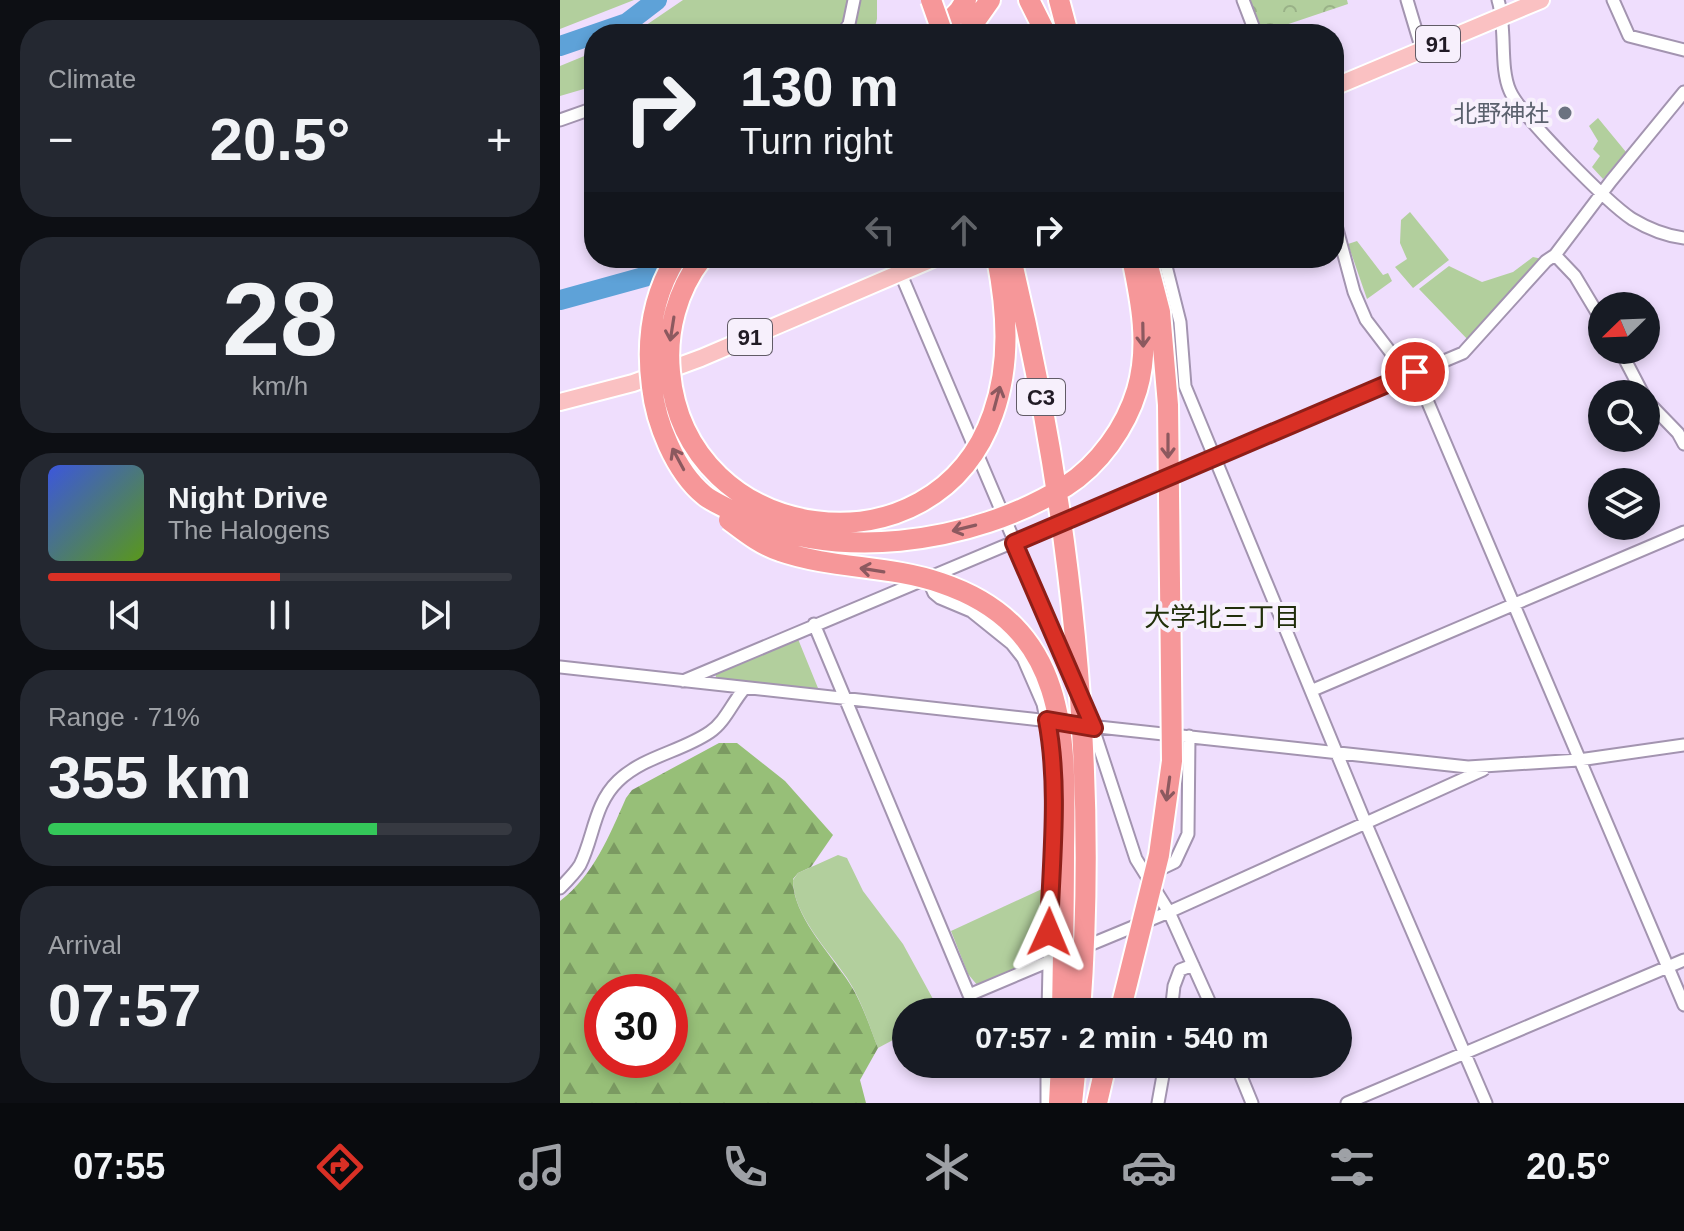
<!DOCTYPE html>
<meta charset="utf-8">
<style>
:root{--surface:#171b24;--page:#242831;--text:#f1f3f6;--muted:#9ea1a6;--line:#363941;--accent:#d93025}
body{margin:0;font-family:Helvetica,"Noto Sans JP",sans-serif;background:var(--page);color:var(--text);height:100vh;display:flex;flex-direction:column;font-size:30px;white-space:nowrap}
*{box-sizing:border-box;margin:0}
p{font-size:26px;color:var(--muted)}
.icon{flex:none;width:44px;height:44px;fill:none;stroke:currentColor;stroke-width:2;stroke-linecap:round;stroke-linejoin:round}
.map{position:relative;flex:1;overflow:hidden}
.sheet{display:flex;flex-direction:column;gap:20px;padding:20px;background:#0d0f14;width:560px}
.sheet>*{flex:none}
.top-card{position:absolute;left:24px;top:24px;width:760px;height:244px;border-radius:32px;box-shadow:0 4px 12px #0003;background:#171b24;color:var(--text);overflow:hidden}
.needle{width:52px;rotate:247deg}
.fabs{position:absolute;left:1028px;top:292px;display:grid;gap:16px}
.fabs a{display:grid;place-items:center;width:72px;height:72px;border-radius:50%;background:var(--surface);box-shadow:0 4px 12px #0003;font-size:40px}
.speed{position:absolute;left:24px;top:974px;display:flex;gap:16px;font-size:40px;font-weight:700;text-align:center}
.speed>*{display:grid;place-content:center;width:104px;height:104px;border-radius:50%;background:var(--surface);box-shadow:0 4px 12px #0003;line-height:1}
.speed .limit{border:12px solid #d22;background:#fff;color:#111}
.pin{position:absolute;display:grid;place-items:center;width:68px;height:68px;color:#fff;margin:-34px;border:4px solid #fff;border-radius:50%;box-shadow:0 2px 8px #0007}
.me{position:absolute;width:88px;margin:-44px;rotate:1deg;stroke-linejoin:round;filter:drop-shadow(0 0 6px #0008)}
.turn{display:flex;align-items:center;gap:28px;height:168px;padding:0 24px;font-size:36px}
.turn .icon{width:104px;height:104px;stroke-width:2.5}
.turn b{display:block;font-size:56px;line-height:68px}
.lanes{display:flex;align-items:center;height:76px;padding:0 24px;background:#0003;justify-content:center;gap:40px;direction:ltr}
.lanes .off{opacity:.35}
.big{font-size:60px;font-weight:700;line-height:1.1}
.sheet .tile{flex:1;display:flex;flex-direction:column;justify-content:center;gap:12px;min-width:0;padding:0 28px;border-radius:32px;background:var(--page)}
.sheet .dial{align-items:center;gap:0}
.dial b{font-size:104px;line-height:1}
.song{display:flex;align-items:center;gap:24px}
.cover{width:96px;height:96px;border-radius:12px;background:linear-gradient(135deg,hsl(230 70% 55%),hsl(90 70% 35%))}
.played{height:8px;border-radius:4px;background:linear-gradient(90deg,var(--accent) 50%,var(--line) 50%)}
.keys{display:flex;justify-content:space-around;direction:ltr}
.heat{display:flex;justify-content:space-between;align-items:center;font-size:44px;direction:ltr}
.charge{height:12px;border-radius:6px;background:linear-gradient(90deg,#34c759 71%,var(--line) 0)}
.trip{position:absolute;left:332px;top:998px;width:460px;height:80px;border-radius:40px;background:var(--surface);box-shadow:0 4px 12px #0003;font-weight:700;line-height:80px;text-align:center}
.menu{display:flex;height:128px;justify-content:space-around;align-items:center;background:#090b0e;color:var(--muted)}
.menu .icon{width:56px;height:56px}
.menu .current{color:var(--accent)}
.menu b{font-size:36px;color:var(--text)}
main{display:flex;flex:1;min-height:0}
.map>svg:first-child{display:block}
.grass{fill:#b2cf9d}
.forest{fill:url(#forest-firs);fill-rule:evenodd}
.park{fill:url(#park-crowns)}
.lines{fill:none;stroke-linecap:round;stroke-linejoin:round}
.river{stroke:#5ea2d8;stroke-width:20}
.minor-casing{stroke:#a394b0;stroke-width:15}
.primary-casing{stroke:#fff;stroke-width:20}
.motorway-casing{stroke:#fff;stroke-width:24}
.minor{stroke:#fff;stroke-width:11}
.primary{stroke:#fac1c2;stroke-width:16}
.motorway{stroke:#f69799;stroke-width:20}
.motorway-bridge-casing{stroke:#fff;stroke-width:24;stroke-linecap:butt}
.motorway-bridge{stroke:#f69799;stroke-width:20}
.oneway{stroke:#8c595f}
.route-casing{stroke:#8d1f18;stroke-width:20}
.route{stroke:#d93025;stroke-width:14}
.worship-dot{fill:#6b7280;stroke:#f7f0fc;stroke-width:3}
.labels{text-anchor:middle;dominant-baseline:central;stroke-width:8;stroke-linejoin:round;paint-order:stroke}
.shield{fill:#f7f0fc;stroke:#615b66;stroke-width:2}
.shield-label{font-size:22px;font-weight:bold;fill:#211b25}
.worship-label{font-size:24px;fill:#5b616d;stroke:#f7f0fc;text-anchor:end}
.neighbourhood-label{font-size:26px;fill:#212f0a;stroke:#f7f0fc}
</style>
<main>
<section class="sheet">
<div class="tile"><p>Climate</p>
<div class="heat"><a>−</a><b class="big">20.5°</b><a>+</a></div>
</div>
<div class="tile dial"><b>28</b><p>km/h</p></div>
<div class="tile">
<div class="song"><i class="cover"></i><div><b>Night Drive</b><p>The Halogens</p></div></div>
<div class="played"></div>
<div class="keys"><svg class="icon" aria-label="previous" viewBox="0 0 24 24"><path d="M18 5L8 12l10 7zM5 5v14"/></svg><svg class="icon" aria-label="pause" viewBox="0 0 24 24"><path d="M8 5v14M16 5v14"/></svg><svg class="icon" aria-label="next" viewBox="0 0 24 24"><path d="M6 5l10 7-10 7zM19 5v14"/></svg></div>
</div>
<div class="tile"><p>Range · 71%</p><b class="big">355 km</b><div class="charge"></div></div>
<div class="tile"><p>Arrival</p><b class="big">07:57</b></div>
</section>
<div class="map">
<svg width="1124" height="1103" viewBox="0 0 1124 1103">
<defs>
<pattern id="forest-firs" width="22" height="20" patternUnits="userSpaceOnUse" patternTransform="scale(2)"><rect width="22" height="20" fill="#97bf78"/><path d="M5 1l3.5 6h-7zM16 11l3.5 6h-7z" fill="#7b9a62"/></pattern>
<pattern id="park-crowns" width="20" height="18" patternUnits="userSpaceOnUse" patternTransform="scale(2)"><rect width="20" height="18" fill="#b2cf9d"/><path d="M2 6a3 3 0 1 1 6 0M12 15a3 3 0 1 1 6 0" fill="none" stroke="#99b187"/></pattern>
</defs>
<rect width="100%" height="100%" fill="#efdefd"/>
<path class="grass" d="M0 0H74L0 29Z
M123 0H317V19L313 34H73Z
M34 52V86L0 96V66Z
M1038 118 1066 152 1043 179 1032 167 1040 156 1033 149 1038 141 1029 126Z
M850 212 889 260 853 288 835 267 847 259 840 243 841 220Z
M797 241 823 275 828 273 832 281 807 299 788 244Z
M973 257 982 259 910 342 859 289 889 266 922 282 953 272Z
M238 639 260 693 158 682 155 674Z
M278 855 287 858 303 891 343 944 373 999 388 1011 346 1012V1033L318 1048C309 1025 301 999 287 978 268 950 233 915 233 880L238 873Z
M482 889 478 960 418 986 408 974 391 931Z"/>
<path class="forest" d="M159 743H177L225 781 273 835 251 867 238 873 233 879C232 914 268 951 286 978 301 999 309 1025 318 1048L300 1080 306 1103H0V901C34 875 49 836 66 798L72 790ZM42 992H110V1060H42Z"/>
<path class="park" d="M690 0H787L788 4 702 33Z"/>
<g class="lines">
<path class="river" d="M0 46 67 23 97 0
M0 300 91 275 132 258"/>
<defs>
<path id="minor" d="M683 0 696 34
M847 0 862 50
M938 0C947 29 939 66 950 91 961 116 1048 203 1072 219 1087 228 1107 236 1124 238
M1053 0 1069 36 1124 50
M282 34 289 24 294 0
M0 120 34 108
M774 218 794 292 806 320 848 375
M995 255 1015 276 1042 321
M334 258 512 677
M604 258 620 322 625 386 806 824 926 1103
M1060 350 1083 394
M855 372 1124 1005
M1086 400 1118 433 1124 444
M368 579 374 593 380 598 411 611 452 644 463 658 483 704 491 744 493 784 488 1012
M254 624 409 995 506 954
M0 667 499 722
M123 681 903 353 986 261 995 255 1051 181 1124 92
M753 690 1124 532
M531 722 576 859 609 912 654 1012
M520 725 908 767 1019 760 1124 745
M594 872 615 862 628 834 629 736
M0 888C7 881 15 873 20 865 34 837 34 804 58 781 84 756 121 752 150 732 165 722 172 703 184 689
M522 948 609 912 923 770
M611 1012 614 986 620 970 633 965
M676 1064 692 1103
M487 1103V1064
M598 1103 605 1064
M787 1103 1124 960"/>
<path id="primary" d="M774 87 981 0
M0 402 73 383 141 358 375 258"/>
<path id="motorway" d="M469 0 486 34
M499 0 508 34
M377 34 399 11 406 0
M406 34 430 0
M499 1103 501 1064
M512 1103 516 1064
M537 1103 546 1064"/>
</defs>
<use href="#minor" class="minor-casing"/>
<use href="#primary" class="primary-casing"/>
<use href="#motorway" class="motorway-casing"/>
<use href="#minor" class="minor"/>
<use href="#primary" class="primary"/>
<use href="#motorway" class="motorway"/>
<defs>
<path id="motorway-bridge" d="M371 0 383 34
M116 258C92 297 86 342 92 387 96 423 115 471 144 495 151 501 161 505 170 510 267 566 414 544 506 486 539 465 566 427 577 390 590 346 581 301 572 258
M142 258C117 290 106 332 110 372 126 548 375 580 433 414 451 363 447 310 437 258
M451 258C509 503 539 760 520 1012
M169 520C185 532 201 545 220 551 272 569 329 565 381 583 509 626 506 736 504 849 504 903 503 958 502 1012
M560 1012 599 855 612 761 608 405 600 312 586 258"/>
</defs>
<use href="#motorway-bridge" class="motorway-bridge-casing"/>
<use href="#motorway-bridge" class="motorway-bridge"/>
</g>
<defs><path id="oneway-shaft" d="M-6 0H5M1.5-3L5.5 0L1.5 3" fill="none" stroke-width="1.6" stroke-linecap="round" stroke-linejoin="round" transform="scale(2)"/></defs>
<g class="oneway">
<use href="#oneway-shaft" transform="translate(112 329) rotate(99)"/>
<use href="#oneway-shaft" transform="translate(583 335) rotate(89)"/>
<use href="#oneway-shaft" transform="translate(437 398) rotate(-75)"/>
<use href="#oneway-shaft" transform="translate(608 446) rotate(90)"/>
<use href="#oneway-shaft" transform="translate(118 459) rotate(-118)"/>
<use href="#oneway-shaft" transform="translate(404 528) rotate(166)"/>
<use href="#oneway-shaft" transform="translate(312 570) rotate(-171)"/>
<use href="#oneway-shaft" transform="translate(608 789) rotate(98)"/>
</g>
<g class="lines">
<defs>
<path id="route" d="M489 932C491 862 500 789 487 720L534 728 454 543 855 372"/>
</defs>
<use href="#route" class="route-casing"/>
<use href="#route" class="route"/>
</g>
<circle class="worship-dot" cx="1005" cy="113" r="8"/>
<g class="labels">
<g class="shield">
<rect x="856" y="26" width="44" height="36" rx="6"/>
<rect x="168" y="319" width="44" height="36" rx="6"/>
<rect x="457" y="379" width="48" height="36" rx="6"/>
</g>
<g class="shield-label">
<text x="878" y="44">91</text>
<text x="190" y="337">91</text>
<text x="481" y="397">C3</text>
</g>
<g class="worship-label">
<text x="989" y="113">北野神社</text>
</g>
<g class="neighbourhood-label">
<text x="662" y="617">大学北三丁目</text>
</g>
</g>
</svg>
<div class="fabs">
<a><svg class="needle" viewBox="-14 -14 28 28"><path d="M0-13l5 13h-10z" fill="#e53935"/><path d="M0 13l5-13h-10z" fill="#9ea1a6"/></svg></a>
<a><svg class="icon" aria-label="search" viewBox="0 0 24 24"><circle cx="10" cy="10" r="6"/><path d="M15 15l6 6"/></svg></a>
<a><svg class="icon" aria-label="layers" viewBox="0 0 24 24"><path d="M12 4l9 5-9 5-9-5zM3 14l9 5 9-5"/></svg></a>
</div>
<div class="speed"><div class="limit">30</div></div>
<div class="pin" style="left:855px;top:372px;background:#d93025"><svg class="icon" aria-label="arrive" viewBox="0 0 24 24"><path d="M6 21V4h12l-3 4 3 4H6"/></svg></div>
<svg class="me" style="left:489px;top:932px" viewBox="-20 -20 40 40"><path d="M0-17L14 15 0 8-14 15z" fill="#d93025" stroke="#fff" stroke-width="4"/></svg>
<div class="trip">07:57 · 2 min · 540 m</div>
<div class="top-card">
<div class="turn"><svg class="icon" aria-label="right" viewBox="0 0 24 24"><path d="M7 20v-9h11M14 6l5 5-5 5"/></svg><div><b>130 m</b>Turn right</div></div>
<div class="lanes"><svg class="icon off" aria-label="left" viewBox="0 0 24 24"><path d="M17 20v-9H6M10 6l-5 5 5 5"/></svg><svg class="icon off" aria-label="ahead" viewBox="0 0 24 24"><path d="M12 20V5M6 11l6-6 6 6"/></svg><svg class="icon" aria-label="right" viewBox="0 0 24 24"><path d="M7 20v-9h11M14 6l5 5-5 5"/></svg></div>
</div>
</div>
</main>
<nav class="menu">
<b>07:55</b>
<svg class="icon current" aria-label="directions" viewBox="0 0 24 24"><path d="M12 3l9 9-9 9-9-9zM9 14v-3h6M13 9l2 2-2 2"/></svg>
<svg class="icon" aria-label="music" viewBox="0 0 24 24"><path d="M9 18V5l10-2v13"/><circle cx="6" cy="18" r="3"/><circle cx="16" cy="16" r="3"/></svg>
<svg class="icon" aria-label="phone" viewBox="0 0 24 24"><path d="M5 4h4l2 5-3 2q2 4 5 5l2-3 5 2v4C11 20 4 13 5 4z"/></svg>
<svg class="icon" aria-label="climate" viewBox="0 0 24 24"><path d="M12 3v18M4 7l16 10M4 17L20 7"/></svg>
<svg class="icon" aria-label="car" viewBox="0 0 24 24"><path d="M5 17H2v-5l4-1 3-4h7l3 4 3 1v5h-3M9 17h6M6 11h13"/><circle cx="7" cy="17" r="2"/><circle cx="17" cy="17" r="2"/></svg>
<svg class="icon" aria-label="filters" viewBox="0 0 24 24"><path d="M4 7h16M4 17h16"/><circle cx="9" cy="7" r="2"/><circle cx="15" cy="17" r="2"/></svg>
<b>20.5°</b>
</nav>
